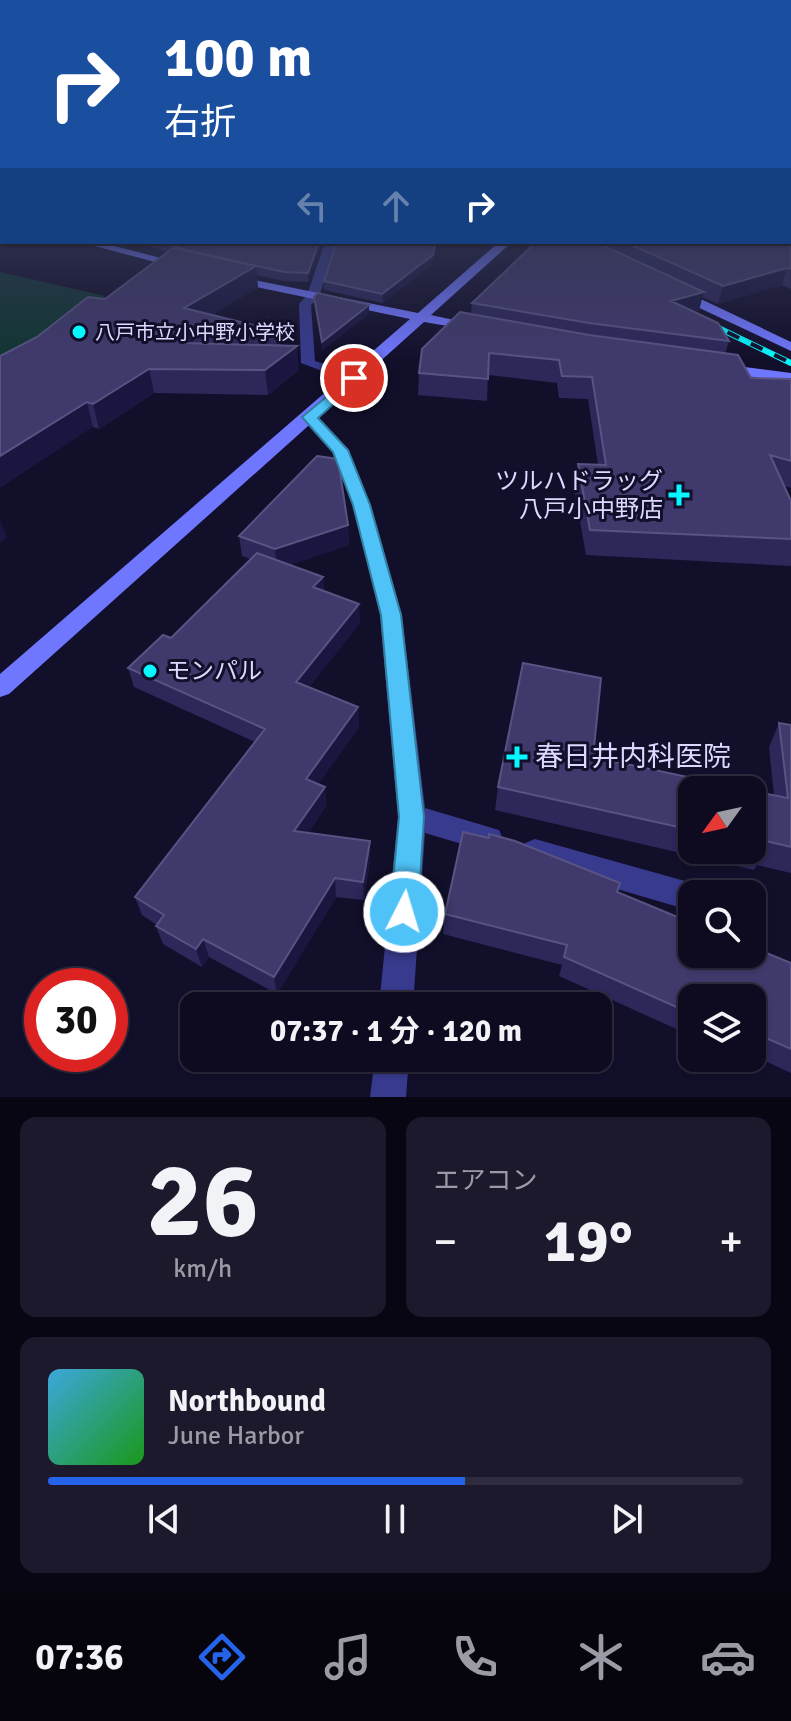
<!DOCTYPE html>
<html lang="ja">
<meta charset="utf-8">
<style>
:root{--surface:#0e0b20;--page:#1c192d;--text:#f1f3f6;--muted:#9b9ba5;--line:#2e2b3e;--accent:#2563eb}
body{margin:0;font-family:Signika,"Noto Sans JP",sans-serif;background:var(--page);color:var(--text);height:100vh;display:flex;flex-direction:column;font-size:30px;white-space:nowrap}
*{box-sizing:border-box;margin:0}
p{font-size:26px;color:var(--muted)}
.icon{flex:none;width:44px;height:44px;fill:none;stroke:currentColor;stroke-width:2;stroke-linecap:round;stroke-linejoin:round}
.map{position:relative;height:1097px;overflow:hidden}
.details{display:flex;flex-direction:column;gap:20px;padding:20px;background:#080612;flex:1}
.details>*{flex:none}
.banner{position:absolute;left:0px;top:0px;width:792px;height:244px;box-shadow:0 2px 6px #0004,0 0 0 2px var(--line);background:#1a4fa0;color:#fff;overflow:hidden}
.needle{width:52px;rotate:237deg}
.buttons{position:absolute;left:678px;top:776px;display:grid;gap:16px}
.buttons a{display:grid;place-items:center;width:88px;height:88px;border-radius:16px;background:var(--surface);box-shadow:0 2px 6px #0004,0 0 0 2px var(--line);font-size:40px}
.speed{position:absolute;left:24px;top:968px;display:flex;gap:16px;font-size:40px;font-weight:700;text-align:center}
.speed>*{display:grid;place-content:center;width:104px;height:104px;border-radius:50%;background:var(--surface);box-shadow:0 2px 6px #0004,0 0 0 2px var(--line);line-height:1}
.speed .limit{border:12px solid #d22;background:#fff;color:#111}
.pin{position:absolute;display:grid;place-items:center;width:68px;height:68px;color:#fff;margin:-34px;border:4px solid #fff;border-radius:50%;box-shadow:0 2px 8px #0007}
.me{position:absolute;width:88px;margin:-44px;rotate:5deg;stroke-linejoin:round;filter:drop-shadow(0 0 6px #0008)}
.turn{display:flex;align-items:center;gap:28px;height:168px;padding:0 32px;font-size:36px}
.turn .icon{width:104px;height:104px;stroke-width:2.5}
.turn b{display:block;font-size:56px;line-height:68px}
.lanes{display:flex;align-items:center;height:76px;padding:0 32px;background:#0003;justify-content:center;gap:40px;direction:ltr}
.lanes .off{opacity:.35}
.big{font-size:60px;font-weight:700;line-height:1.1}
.details .card{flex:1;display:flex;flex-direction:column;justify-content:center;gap:12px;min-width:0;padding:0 28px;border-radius:16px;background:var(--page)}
.details .dial{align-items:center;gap:0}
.dial b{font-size:104px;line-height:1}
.song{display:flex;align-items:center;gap:24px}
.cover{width:96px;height:96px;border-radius:12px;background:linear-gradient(135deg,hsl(200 70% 55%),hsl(120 70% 35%))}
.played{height:8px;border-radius:4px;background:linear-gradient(90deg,var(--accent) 60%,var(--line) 60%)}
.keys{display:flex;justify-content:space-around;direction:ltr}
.heat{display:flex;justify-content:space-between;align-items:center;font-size:44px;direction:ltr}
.details .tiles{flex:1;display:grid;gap:20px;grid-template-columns:1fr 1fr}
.card:last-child{grid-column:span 2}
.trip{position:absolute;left:180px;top:992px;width:432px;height:80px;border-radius:16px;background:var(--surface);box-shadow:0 2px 6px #0004,0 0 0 2px var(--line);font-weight:700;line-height:80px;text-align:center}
.menu{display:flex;height:128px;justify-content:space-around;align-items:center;background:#06040d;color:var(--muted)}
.menu .icon{width:56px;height:56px}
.menu .selected{color:var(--accent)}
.menu b{font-size:36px;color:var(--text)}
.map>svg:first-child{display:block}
.green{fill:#113632}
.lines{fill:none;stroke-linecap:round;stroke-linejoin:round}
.street{fill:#373a8d;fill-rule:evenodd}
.secondary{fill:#7077ff;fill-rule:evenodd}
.rail-casing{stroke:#05f8ff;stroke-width:6}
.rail{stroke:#120f2b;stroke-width:4;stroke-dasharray:13;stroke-linecap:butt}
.wall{fill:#2d275a}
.shaded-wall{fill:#1a1640}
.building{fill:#403a6c;stroke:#585383;stroke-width:2}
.route{fill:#4fc3f7;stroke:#337fa1;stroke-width:2}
.poi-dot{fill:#05f8ff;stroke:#120f2b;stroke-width:3}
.labels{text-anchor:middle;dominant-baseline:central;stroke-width:6;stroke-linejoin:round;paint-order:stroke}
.far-poi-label{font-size:20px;fill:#dbd9ff;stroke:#120f2b;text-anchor:start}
.poi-label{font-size:24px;fill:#dbd9ff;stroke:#120f2b;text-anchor:end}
.near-poi-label{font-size:28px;fill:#dbd9ff;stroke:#120f2b;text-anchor:start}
</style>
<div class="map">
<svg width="791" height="1097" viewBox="0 0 791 1097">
<rect width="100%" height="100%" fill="#120f2b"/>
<path class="green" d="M0 272 105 296 67 328 0 362Z"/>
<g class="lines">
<path class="street" d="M325 242H337L319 297 311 305 315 361 359 375 362 378 354 383 301 363 299 304 307 295Z
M310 412 316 414 349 450 371 505 402 615 425 808 499 830 503 839 499 848 489 852 425 833 413 1006H379L398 817 380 615 353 505 332 451 302 417Z
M535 839 692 883 703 887 706 894H692V911L535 865 525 861 521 852 525 843Z
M375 1058H409L406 1097H370Z"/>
<path class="secondary" d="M0 219H2V225H0Z
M79 242H99L188 265 182 269Z
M499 242H512L431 315 477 325V331L424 322 9 694 0 697V674L410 319 233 282 229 281V275L418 313Z
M674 290H682L791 342V351L674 296Z
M721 364 791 373V383L716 371 714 368Z"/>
<defs>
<path id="rail" d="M704 321 791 363"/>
</defs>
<use href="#rail" class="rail-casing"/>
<use href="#rail" class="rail"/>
</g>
<path class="wall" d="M790 206 791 289 782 285 718 304 702 297 699 310 694 312 729 341 725 354 751 378 791 379V488L784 486 791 501V566L586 555 574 488 578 464 598 465 588 399 559 398 557 383 488 375 487 401 418 395 419 373 471 314 472 303 536 242H790Z
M138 242H322L308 282 284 281 256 275 258 287 212 315 281 332 282 346 299 370 268 395 154 393 99 429 93 427 37 337 105 299 167 252Z
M432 264 383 303 324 290V281Z
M348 525 349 545 289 565 323 577 324 591 360 623 309 687 358 707 359 727 318 784 325 787 326 806 308 833 370 841V860L364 900 336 897 277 994 209 957 202 967 163 944 156 926 157 925 142 915 135 897 255 742 134 687 128 668 171 638 251 559 242 556 239 536Z
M779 723 791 725V873L757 865 754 870 495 810 498 787 593 757 692 790V850H752V791L774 795 769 747Z
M617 892 791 963V1073L752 1055V998H692V1036L559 976 562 965 443 934 445 914Z"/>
<path class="shaded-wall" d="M319 242H322L308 282V273Z
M436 242H438L432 264 383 303 382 294Z
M256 266 258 287 187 330 184 308Z
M787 268 782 285 718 304 723 286Z
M704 292 699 310 667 320 671 301Z
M369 305V314L322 351V342Z
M192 332 195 355 185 343V334Z
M297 346 299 370 268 395 265 370Z
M149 369 154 393 99 429 93 404Z
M87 402 93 427 0 488V456Z
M0 520 7 538 0 543Z
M348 525 349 545 277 569 275 549Z
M323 577 324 596 313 587Z
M359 604 360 623 298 701 296 682Z
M358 707 359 727 308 798 306 779Z
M325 787 326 806 296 850 294 831Z
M370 841V860L364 900 363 882Z
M335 878 336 897 277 994 274 977Z
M203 939 209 957 202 967 196 949Z"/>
<path class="building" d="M790 228 791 269 787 268 723 286 625 242H790Z
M161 242H319L308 273 284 272 186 250Z
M337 242H436L433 255 382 294 324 281Z
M536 242H595L704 292 671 301 718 323 729 341 589 323 472 303Z
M173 248 256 266 184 308 281 332H192L185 334V343L297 346 265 370 149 369 93 404 87 402 0 456V356L37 337 88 297 105 299Z
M318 293 369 305 322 342 314 297Z
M460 312 589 335 738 355 751 378 791 379V461L770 455 791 501V539L590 530 578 464 606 465 592 377 562 376 559 360 489 353 488 379 419 373 422 349Z
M317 456 338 459 348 525 275 549 239 536Z
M257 553 323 577 313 587 359 604 296 682 358 707 306 779 325 787 294 831 370 841 363 882 335 878 274 977 203 939 196 949 156 926 164 915 135 897 265 729 128 668 163 635 171 638Z
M523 663 601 678 593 757 749 790H692V830L498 787Z
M779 723 791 725V847L766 841V846L752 843V791L788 798Z
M463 832 489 838V834L515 841 620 883 617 892 692 923V954H752V947L791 963V1049L752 1032V998H692V1014L564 957 567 945 445 914Z"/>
<linearGradient id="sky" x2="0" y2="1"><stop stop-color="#0a0818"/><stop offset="0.57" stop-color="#333755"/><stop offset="1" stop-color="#333755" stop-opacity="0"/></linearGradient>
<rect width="791" height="360" fill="url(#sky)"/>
<path class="route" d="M354 374 359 375V381L318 418 348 450 370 505 401 615 424 817 418 912 414 921 404 925 394 921 390 912 399 817 381 615 353 505 333 452 302 417Z"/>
<g class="poi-dot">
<circle cx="79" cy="332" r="8"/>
<path d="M675 483h8v8h8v8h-8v8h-8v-8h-8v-8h8z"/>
<circle cx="150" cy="671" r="8"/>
<path d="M513 745h8v8h8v8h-8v8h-8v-8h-8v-8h8z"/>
</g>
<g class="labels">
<g class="far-poi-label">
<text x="95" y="332">八戸市立小中野小学校</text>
</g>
<g class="poi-label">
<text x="663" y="481">ツルハドラッグ<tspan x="663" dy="28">八戸小中野店</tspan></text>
<text x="166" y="671" text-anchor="start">モンパル</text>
</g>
<g class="near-poi-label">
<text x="535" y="757">春日井内科医院</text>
</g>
</g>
</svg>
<div class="buttons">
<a><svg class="needle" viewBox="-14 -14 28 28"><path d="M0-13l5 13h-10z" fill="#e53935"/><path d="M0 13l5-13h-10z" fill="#9b9ba5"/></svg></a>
<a><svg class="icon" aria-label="search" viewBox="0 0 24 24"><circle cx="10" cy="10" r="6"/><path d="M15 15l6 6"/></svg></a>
<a><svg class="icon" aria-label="layers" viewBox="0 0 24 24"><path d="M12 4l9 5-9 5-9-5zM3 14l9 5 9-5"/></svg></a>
</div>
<div class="speed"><div class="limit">30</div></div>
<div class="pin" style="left:354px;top:378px;background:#d93025"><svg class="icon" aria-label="arrive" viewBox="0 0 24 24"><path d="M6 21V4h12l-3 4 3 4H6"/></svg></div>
<svg class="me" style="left:404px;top:912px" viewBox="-20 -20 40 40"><circle r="17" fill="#4fc3f7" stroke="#fff" stroke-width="3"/><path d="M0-11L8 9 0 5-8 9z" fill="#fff"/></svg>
<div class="trip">07:37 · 1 分 · 120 m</div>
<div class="banner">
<div class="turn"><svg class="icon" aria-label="right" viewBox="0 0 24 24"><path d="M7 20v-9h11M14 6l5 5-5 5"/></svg><div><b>100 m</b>右折</div></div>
<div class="lanes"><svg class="icon off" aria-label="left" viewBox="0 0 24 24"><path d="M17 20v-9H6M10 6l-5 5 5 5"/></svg><svg class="icon off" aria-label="ahead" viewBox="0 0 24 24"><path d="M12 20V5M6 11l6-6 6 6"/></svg><svg class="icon" aria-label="right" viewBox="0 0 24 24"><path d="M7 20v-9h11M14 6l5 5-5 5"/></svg></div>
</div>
</div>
<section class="details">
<div class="tiles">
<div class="card dial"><b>26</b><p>km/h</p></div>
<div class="card"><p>エアコン</p>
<div class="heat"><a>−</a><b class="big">19°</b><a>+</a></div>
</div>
<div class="card">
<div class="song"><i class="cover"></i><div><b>Northbound</b><p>June Harbor</p></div></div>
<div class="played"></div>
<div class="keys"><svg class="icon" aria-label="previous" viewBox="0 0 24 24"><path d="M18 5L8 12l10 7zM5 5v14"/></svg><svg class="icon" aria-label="pause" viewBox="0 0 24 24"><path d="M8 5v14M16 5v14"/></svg><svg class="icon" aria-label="next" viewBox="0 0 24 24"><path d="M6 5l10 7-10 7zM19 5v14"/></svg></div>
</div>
</div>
</section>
<nav class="menu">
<b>07:36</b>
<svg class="icon selected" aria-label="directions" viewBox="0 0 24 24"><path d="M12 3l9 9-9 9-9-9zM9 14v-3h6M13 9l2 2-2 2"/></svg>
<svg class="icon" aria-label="music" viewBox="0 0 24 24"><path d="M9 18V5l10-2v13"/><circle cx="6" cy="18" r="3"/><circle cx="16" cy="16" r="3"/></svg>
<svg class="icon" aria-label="phone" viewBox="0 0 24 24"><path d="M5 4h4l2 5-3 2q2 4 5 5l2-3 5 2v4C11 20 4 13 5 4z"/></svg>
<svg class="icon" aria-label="climate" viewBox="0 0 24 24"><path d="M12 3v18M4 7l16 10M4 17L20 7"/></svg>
<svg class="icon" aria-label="car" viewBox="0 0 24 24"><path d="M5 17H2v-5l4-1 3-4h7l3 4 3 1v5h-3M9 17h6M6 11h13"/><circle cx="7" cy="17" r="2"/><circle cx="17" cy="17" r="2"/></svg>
</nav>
